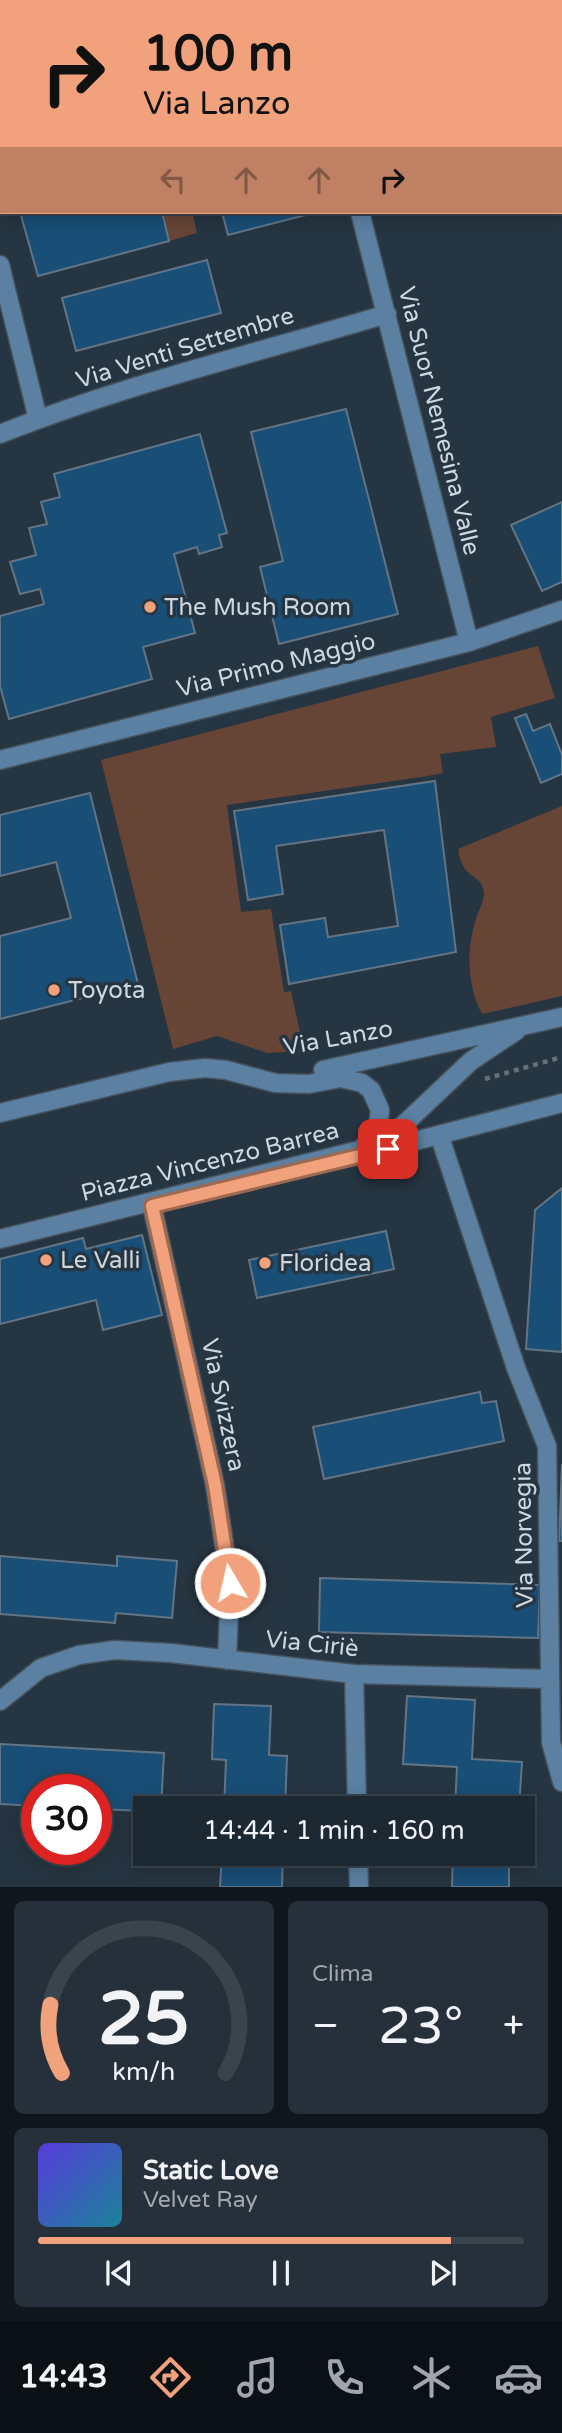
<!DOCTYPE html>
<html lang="it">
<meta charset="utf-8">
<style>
:root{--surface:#1c2832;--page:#25303a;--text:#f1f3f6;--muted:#a0a6ac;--line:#3a444d;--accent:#f1a17c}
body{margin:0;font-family:"Varela Round",sans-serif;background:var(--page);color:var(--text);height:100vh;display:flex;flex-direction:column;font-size:26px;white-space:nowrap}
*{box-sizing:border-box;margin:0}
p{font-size:23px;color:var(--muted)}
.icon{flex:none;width:38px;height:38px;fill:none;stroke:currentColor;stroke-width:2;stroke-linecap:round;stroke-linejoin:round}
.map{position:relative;height:1887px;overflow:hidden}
.sheet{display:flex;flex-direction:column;gap:14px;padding:14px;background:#0f161c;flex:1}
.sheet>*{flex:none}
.top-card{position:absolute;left:0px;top:0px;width:564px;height:214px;box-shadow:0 4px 18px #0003,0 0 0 2px var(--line);background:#f1a17c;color:#111;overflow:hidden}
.speed{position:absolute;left:21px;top:1774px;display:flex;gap:14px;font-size:35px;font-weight:700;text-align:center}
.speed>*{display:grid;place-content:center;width:91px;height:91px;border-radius:50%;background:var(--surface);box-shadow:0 4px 18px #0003,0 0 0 2px var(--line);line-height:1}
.speed .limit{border:10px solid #d22;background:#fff;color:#111}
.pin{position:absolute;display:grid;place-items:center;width:60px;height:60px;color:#fff;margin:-30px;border-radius:14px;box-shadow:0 4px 10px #0006}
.me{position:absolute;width:77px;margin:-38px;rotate:351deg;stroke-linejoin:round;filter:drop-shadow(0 0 5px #0008)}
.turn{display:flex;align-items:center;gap:24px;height:147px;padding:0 28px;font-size:32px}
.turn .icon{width:91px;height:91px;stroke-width:2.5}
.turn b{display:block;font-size:49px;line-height:60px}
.lanes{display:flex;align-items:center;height:66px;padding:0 28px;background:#0003;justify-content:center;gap:35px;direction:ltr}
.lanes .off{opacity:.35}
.big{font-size:52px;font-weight:600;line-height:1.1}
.sheet .card{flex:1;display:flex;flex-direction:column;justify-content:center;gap:10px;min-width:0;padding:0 24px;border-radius:10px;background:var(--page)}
.sheet .dial{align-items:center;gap:0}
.dial svg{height:182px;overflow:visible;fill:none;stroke:var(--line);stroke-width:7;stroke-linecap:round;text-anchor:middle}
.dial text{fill:var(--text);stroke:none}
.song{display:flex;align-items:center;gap:21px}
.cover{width:84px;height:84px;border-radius:10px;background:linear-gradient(135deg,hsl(250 70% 55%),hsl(190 70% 35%))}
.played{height:7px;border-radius:4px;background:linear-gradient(90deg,var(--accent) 85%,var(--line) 85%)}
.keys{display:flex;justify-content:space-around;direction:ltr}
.heat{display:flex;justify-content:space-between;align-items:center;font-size:38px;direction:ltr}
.sheet .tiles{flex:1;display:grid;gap:14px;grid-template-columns:1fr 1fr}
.card:last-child{grid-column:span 2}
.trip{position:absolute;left:133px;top:1796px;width:402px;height:70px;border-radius:0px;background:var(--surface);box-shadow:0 4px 18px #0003,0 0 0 2px var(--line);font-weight:600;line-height:70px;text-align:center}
.tabs{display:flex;height:112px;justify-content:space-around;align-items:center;background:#0b1014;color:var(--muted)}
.tabs .icon{width:49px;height:49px}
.tabs .selected{color:var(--accent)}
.tabs b{font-size:32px;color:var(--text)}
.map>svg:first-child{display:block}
.green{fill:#674536}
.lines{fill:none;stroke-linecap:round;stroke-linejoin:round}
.stream{stroke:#884e33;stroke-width:8}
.building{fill:#194e77;stroke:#637484;stroke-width:2}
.minor-casing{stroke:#44525e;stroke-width:21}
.path{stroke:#64707c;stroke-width:4.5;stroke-dasharray:5 5;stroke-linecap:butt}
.minor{stroke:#5b80a2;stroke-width:18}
.route-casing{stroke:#9d6951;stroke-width:18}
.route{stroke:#f1a17c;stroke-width:12}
.poi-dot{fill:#f1a17c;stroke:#263542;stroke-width:2.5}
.labels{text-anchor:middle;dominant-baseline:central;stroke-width:7;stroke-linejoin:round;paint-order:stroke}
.street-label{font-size:24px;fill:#ced7e0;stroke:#263542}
.poi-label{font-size:24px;fill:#ced7e0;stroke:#263542;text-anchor:start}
</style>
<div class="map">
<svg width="562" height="1887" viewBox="0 0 562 1887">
<rect width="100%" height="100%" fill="#263542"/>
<path class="green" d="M331 0H562V40V2H332Z
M162 212H192L197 233 169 241Z
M538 646 555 698 491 717 496 747 440 754 443 773 428 776 227 805 241 912 271 909 284 992 291 991 304 1051 267 1053 217 1036 173 1049 101 760Z
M562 806V996L482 1014C467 986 466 949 476 919 478 911 484 902 484 893 483 879 472 878 465 869 461 863 459 856 458 849Z"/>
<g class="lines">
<path class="stream" d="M470 2 471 0"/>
</g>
<path class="building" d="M0 0H133V2H2V38L0 39Z
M2 60V143L0 137V61Z
M20 212H162L169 241 38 276Z
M222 212H310V214L228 235Z
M207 260 221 313 76 351 62 298Z
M346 409 398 614 279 644 260 567 283 561 251 432Z
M200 434 227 533 219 535 222 547 199 554 197 547 174 554 195 633 143 647 152 679 9 719 0 686V616L44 604 40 589 20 594 10 562 36 555 29 528 47 524 41 502 60 497 54 474Z
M562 502V582L542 591 511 525Z
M526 714 533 731 550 724 562 755V774L541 783 515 718Z
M435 781 456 952 289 984 280 925 325 918 328 937 398 926 384 830 276 846 283 894 248 900 234 811Z
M90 793 138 984 0 1019V936L71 918 56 862 0 876V815Z
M562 1188V1352L526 1349 535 1210Z
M386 1231 394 1269 257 1298 249 1260Z
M142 1235 162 1315 103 1330 96 1300 0 1324V1259L83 1238 86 1249Z
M480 1392 482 1403 496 1401 504 1441 324 1479 313 1427Z
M562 1464V1541H559Z
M0 1556 117 1566V1556L177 1561 172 1618 116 1613 115 1623 0 1614Z
M320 1578 540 1585 538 1638 319 1632Z
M407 1696 475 1700 472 1759 522 1762 519 1808H455L457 1767 403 1764Z
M214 1704 271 1706 269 1755 287 1756 285 1808H224L226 1760 212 1759Z
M0 1744 164 1753 161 1808H145V1811L96 1809V1790H37V1806L0 1804Z
M222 1853H283L282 1887H220Z
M453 1853H509V1887H452Z"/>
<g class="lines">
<defs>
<path id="minor" d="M306 0 307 2
M360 212 469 642
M0 265 38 419
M0 434C126 384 257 353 387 314
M0 760 469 642 562 610
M323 1070 562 1017
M0 1113 169 1072 205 1068 226 1070 275 1083 309 1084 341 1078 362 1083 371 1090 380 1110 377 1133 360 1150 0 1239
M440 1137 516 1368 547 1446 551 1742 562 1782
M374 1149 399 1129 471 1061 516 1031
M357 1156 562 1103
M152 1206 215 1485 230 1583 227 1660
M354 1674 357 1808
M0 1701 41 1668 79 1655 115 1650 171 1653 354 1674 550 1679
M358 1853 359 1887"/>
</defs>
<use href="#minor" class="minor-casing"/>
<path class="path" d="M521 0 524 2
M487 2 489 0
M485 1079 562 1057"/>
<use href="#minor" class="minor"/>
</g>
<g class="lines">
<defs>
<path id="route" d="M230 1583 215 1485 152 1206 388 1149"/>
</defs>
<use href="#route" class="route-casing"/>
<use href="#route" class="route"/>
</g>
<g class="poi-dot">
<circle cx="150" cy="607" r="7"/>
<circle cx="54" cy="990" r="7"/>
<circle cx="46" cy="1260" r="7"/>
<circle cx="265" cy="1263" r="7"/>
</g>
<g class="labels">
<g class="street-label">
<text transform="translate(185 348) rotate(-17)">Via Venti Settembre</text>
<text transform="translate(439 421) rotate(76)">Via Suor Nemesina Valle</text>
<text transform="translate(276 665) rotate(-14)">Via Primo Maggio</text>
<text transform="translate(338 1038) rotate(-10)">Via Lanzo</text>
<text transform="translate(210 1162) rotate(-14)">Piazza Vincenzo Barrea</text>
<text transform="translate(223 1405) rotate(78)">Via Svizzera</text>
<text transform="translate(524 1535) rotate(-91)">Via Norvegia</text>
<text transform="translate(312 1644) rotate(6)">Via Ciriè</text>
</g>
<g class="poi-label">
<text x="164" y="607">The Mush Room</text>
<text x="68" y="990">Toyota</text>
<text x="60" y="1260">Le Valli</text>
<text x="279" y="1263">Floridea</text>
</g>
</g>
</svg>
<div class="speed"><div class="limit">30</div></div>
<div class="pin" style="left:388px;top:1149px;background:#d93025"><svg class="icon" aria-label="arrive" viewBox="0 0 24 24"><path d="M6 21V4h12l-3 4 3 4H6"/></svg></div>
<svg class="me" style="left:230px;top:1583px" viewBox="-20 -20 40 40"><circle r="17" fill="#f1a17c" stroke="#fff" stroke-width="3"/><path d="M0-11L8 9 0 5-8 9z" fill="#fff"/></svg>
<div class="trip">14:44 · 1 min · 160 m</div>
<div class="top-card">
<div class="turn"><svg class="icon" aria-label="right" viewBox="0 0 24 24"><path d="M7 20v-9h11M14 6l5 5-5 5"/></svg><div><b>100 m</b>Via Lanzo</div></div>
<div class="lanes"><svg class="icon off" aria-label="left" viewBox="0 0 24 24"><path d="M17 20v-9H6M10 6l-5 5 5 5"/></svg><svg class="icon off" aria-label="ahead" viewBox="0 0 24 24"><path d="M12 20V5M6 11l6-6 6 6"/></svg><svg class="icon off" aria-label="ahead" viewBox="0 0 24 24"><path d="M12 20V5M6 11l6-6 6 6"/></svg><svg class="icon" aria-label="right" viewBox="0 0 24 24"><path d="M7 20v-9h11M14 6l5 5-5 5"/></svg></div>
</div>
</div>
<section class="sheet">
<div class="tiles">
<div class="card dial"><svg viewBox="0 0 100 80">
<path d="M14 69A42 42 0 1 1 86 69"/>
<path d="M14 69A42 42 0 0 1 9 39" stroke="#f1a17c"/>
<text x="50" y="56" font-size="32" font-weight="700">25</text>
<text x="50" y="72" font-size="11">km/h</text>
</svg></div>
<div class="card"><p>Clima</p>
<div class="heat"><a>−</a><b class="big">23°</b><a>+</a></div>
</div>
<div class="card">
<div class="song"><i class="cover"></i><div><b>Static Love</b><p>Velvet Ray</p></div></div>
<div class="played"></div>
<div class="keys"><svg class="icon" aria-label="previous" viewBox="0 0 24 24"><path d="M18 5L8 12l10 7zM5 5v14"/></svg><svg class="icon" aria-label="pause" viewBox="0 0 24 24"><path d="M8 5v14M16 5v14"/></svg><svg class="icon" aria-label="next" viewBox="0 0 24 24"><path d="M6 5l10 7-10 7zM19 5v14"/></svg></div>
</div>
</div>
</section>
<nav class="tabs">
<b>14:43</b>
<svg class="icon selected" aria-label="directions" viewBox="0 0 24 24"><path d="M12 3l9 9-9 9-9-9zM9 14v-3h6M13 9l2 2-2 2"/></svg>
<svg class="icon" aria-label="music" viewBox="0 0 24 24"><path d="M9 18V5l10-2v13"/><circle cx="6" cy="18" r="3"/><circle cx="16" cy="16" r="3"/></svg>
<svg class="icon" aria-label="phone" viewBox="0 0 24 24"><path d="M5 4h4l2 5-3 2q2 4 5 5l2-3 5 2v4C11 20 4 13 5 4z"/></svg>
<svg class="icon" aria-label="climate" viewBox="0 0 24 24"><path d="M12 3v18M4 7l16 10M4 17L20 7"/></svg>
<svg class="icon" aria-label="car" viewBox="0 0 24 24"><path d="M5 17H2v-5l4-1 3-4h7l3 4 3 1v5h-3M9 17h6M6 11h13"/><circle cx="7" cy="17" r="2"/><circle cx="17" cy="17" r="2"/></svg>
</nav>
